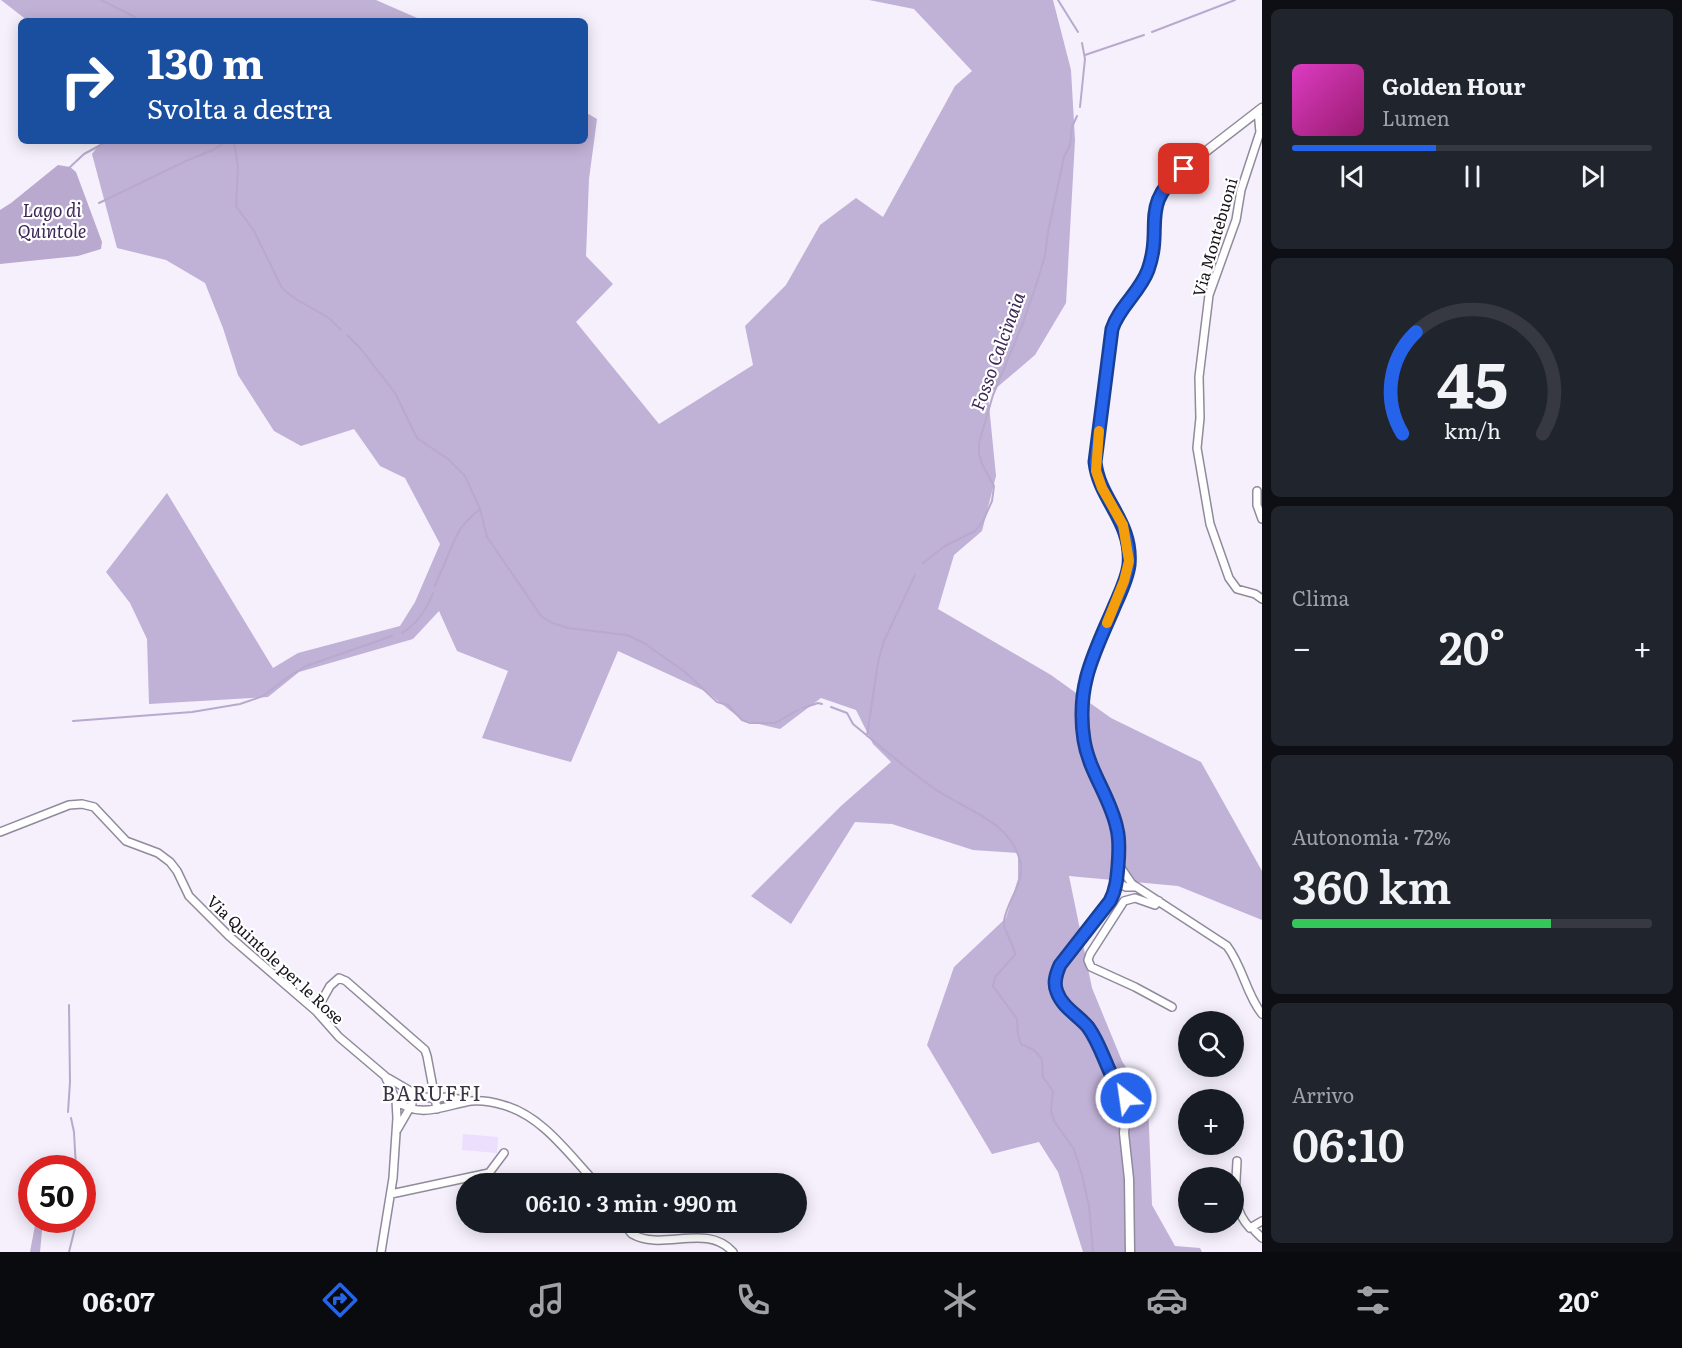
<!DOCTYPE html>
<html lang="it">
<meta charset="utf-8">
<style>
:root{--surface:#171b24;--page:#20242c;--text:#f1f3f6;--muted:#9ea1a6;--line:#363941;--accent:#2563eb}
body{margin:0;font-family:Literata,serif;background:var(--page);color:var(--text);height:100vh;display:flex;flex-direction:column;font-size:22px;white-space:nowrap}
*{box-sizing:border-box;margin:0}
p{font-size:20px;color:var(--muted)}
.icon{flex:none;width:33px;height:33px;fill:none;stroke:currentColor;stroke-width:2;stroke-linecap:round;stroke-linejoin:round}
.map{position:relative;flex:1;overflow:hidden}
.panel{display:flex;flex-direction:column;gap:9px;padding:9px;background:#0d0f14;width:420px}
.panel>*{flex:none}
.guide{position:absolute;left:18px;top:18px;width:570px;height:126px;border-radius:9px;box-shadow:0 3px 15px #0003;background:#1a4fa0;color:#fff;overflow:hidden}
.tools{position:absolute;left:1178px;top:1011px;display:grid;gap:12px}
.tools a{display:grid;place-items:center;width:66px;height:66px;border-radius:50%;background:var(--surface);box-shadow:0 3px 15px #0003;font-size:30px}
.speed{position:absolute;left:18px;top:1155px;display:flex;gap:12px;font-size:30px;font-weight:700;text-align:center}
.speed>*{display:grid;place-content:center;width:78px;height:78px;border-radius:50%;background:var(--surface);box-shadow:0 3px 15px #0003;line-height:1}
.speed .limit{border:9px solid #d22;background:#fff;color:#111}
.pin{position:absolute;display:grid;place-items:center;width:51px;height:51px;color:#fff;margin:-26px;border-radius:12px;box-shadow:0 3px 9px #0006}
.me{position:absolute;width:66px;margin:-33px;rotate:330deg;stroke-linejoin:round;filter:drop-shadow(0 0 4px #0008)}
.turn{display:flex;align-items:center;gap:21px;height:126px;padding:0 30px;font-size:27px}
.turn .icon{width:78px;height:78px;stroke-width:2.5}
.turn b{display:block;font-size:42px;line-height:51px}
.big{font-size:45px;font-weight:600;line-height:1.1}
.panel .card{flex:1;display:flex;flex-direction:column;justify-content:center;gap:9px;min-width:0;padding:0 21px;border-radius:9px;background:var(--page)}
.panel .dial{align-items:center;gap:0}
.dial svg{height:156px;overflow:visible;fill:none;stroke:var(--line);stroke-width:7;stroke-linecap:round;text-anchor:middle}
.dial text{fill:var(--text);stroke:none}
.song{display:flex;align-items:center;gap:18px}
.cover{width:72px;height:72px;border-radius:9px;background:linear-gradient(135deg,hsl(310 70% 55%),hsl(320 70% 35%))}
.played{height:6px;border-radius:3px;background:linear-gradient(90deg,var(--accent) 40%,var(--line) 40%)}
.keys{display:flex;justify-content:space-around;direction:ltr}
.heat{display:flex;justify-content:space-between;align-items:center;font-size:33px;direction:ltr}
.charge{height:9px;border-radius:4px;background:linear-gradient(90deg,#34c759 72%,var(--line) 0)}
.trip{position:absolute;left:456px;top:1173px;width:351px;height:60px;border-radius:30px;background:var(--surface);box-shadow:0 3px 15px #0003;font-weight:600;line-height:60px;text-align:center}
.tabs{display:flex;height:96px;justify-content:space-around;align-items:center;background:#090b0e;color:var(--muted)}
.tabs .icon{width:42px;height:42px}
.tabs .current{color:var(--accent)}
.tabs b{font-size:27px;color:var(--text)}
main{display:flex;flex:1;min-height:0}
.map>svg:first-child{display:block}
.green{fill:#ebdffd}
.forest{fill:#c0b1d6}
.water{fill:#b9a9ce}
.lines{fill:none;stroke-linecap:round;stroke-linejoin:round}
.stream{stroke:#b9a9ce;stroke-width:2}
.minor-casing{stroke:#918a9c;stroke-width:10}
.major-casing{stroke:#918a9c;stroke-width:11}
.minor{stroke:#fff;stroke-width:7}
.major{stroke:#fff;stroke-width:8}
.route-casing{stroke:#184099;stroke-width:15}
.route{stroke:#2563eb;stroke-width:10}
.slow{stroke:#f59e0b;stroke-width:10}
.labels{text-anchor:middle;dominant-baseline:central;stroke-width:4.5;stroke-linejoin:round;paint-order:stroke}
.street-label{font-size:16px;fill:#16131a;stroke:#fff}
.water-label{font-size:18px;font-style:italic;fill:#3d2756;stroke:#fff}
.quarter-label{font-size:20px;letter-spacing:1.5px;fill:#3b3444;stroke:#fff}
</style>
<main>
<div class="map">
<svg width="1262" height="1252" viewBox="0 0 1262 1252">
<rect width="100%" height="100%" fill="#f5f0fc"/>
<path class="green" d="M463 1134 498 1137 497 1153 462 1150Z"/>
<path class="forest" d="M1 0H376L424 21H28Z
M869 0H1053L1071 70 1075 140 1066 303 1035 355 988 395 996 476 982 531 954 555 938 609 1051 675 1111 718 1201 762 1262 871V920L1178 886 1069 876 1092 988 1122 1061 1148 1102 1152 1205 1175 1246 1200 1248 1202 1252H1083L1058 1172 1039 1142 992 1154 927 1045 954 967 1006 918 1018 879V853L973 850 892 824 855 822 791 924 751 896 841 806 891 762 873 744 856 710 821 698 780 729 742 720 707 692 618 651 571 762 482 738 508 671 457 651 439 611 413 639 299 672 268 697 149 704 147 639 130 603 106 572 167 493 273 668 298 653 400 626 415 602 440 544 405 478 380 466 354 429 301 446 274 431 238 375 223 328 205 283 166 260 117 248 92 154 102 141H585V112L597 119 589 179 586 256 613 284 576 322 659 424 753 365 745 326 786 285 820 225 856 198 883 217 955 86 972 71 914 9Z
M36 1220H43L40 1252H30Z"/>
<path class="water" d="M58 165 70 167 76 172 102 242 101 249 78 256 0 264V210L11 203Z"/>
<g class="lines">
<path class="stream" d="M101 0 135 17 138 21
M1058 0 1078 32
M1152 32 1235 0
M1085 55 1144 35
M1080 107 1085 59 1082 43
M234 141 238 167 236 206 254 231 282 288 294 298 329 318 341 330
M68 169 84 154 108 141
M99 203 188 160 213 150 227 141
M347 335 361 349 395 393 417 438 448 459 465 476 480 509 487 537 542 617 552 623 568 628 627 635 644 643 685 672 717 702 728 705 742 720 750 723H775L798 710
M923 563 945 546 975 531 983 521 992 501 994 486 982 464 979 454V443L993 395 1023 323 1038 279 1045 256 1048 232 1064 157 1070 145 1072 127 1077 116
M435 586C438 576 443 569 446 560 457 534 458 527 480 509
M402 633C417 624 427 608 433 593
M831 707 847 713 853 724C880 746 906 769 935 789 966 811 1013 821 1021 865 1024 883 1007 901 1004 921 1003 932 1014 943 1015 955L995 977 993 986 1017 1019 1018 1035 1021 1044 1034 1050 1042 1059 1043 1077 1053 1091 1051 1111 1054 1121 1074 1149 1082 1175 1089 1206 1093 1252
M803 708 818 703 822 704
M73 721 192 712 240 704 263 696 291 675 306 666 392 636
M867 736 878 662 884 641 915 575
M68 1112 70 1082 69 1005
M71 1118 74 1132 76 1168
M69 1252 77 1220"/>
<defs>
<path id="minor" d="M1258 111 1260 132 1241 190 1236 220 1209 295 1199 377 1200 418 1197 448 1210 524 1229 578 1237 589 1255 594 1262 599
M1257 491V505L1262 519
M0 832 69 805 82 804 94 807 126 841 158 853 170 862 177 871 189 896 229 936 316 1011 339 1037 385 1076 396 1100 397 1118 393 1178 381 1252
M1119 865 1132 884 1227 946C1243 967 1246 994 1262 1014
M1116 882 1126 887H1137
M1159 901 1155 905 1135 898 1124 901 1090 954 1088 960 1091 967 1135 987 1172 1007
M316 1011 330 986 339 978 346 981 425 1050 427 1056 437 1109
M388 1078 419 1096 431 1098 448 1097 467 1101
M396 1100C418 1120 446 1105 471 1101 481 1100 493 1102 503 1105 543 1116 569 1155 597 1184
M397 1130 412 1104 411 1092
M1237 1161C1236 1188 1231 1208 1250 1228L1262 1221
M391 1194 489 1173 504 1153
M623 1222C626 1226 629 1231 632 1234 663 1252 706 1222 733 1252
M1255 1231 1262 1238"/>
<path id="major" d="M1130 1252 1129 1179 1124 1133 1127 1103 1117 1087 1101 1051 1089 1029 1060 999 1056 991V975L1060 965 1110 901 1115 891 1119 863 1117 828 1088 757 1083 727 1085 678 1124 581 1129 560 1123 525 1098 478 1095 462 1097 446 1112 329C1119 307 1140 292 1148 270 1156 246 1150 220 1159 196L1163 188 1174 176 1262 108"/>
</defs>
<use href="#minor" class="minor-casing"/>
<use href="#major" class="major-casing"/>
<use href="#minor" class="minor"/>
<use href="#major" class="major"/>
</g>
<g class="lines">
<defs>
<path id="route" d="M1126 1098C1108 1078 1104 1049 1088 1027 1079 1016 1062 1007 1057 992 1053 983 1056 974 1060 965L1110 901C1116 890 1117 878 1118 866 1119 854 1120 841 1117 829 1111 798 1089 772 1084 740 1076 689 1092 657 1112 612 1118 597 1127 581 1129 565 1133 521 1099 500 1095 462L1112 329C1119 307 1140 292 1148 270 1164 225 1138 205 1184 169"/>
</defs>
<use href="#route" class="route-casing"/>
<use href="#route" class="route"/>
<path class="slow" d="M1099 431 1096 471 1102 488 1123 525 1129 561 1124 581 1107 623"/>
</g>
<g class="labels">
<g class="street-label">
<text transform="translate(1214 237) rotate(-74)">Via Montebuoni</text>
<text transform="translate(276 959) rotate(43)">Via Quintole per le Rose</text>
</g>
<g class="water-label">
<text x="52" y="209">Lago di<tspan x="52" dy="21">Quintole</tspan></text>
<text transform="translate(997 351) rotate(-70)">Fosso Calcinaia</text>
</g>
<g class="quarter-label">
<text x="432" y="1092">BARUFFI</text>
</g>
</g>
</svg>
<div class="tools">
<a><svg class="icon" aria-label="search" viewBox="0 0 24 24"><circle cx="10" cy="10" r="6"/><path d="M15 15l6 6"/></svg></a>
<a>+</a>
<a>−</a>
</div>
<div class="speed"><div class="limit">50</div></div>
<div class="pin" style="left:1184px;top:169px;background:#d93025"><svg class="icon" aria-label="arrive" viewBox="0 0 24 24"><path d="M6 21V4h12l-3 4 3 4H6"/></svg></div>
<svg class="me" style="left:1126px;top:1098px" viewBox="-20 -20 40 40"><circle r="17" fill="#2563eb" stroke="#fff" stroke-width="3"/><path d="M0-11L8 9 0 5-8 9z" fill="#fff"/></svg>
<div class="trip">06:10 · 3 min · 990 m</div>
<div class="guide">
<div class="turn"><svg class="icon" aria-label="right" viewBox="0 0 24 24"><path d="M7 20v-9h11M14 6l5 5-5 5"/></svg><div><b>130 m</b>Svolta a destra</div></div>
</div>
</div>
<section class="panel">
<div class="card">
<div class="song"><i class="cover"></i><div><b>Golden Hour</b><p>Lumen</p></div></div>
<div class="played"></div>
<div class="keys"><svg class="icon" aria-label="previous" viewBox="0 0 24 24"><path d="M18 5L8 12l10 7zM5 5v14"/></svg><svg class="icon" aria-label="pause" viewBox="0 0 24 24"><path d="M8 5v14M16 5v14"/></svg><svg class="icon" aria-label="next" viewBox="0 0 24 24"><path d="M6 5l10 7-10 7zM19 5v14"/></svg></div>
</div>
<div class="card dial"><svg viewBox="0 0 100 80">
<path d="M14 69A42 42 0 1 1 86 69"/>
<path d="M14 69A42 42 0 0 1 21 17" stroke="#2563eb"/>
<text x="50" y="56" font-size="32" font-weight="700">45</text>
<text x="50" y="72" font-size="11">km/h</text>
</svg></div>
<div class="card"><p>Clima</p>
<div class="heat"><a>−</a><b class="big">20°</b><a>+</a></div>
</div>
<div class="card"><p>Autonomia · 72%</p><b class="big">360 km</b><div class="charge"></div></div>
<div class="card"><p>Arrivo</p><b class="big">06:10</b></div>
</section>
</main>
<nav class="tabs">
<b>06:07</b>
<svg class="icon current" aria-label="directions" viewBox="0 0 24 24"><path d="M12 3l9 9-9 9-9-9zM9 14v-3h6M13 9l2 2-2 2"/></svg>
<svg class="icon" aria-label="music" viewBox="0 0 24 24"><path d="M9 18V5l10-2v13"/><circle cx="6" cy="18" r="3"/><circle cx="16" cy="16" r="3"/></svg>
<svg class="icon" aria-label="phone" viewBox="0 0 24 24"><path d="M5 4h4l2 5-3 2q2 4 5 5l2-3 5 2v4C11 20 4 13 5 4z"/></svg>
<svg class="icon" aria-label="climate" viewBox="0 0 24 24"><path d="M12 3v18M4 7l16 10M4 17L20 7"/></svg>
<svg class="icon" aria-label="car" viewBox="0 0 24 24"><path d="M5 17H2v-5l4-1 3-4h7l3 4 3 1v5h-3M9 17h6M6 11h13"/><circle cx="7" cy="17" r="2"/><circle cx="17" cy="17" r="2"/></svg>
<svg class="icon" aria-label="filters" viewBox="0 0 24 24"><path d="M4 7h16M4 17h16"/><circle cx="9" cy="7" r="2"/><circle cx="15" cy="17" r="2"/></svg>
<b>20°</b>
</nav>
